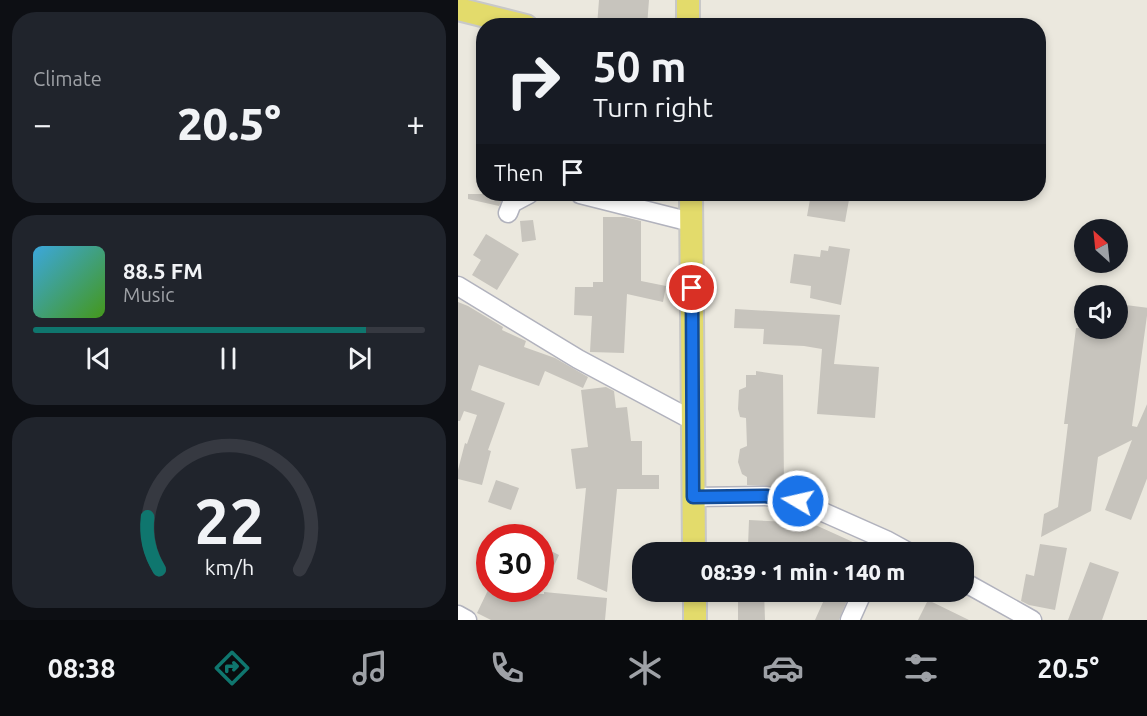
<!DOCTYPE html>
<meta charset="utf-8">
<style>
:root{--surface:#171b24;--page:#20242c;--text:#f1f3f6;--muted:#9ea1a6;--line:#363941;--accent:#0f766e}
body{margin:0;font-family:Ubuntu,sans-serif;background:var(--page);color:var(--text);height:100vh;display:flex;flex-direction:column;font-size:22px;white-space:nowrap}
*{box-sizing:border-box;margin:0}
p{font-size:20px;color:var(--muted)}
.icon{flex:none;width:33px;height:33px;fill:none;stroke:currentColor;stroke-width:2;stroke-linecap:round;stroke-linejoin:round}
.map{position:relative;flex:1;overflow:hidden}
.sheet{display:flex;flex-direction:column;gap:12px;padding:12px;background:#0d0f14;width:458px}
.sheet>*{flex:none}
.hud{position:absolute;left:18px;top:18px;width:570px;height:183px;border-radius:24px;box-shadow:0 3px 9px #0003;background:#171b24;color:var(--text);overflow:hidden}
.needle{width:39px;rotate:333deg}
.fabs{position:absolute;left:616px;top:219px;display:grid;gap:12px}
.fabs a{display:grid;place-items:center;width:54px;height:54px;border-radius:50%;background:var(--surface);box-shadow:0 3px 9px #0003;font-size:30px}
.speed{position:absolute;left:18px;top:524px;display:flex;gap:12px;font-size:30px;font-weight:700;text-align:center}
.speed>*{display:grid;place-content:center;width:78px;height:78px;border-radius:50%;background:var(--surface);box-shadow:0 3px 9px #0003;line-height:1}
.speed .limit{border:9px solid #d22;background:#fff;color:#111}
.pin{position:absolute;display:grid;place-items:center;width:51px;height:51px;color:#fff;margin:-26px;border:3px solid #fff;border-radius:50%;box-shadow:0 2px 6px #0007}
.me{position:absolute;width:66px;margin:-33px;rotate:279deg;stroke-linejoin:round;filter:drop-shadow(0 0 4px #0008)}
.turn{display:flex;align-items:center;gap:21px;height:126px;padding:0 18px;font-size:27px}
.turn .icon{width:78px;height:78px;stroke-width:2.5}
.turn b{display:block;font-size:42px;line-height:51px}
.then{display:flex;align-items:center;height:57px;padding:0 18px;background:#0003;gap:12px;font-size:22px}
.big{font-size:45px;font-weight:800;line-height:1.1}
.sheet .tile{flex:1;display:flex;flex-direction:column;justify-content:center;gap:9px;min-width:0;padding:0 21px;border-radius:24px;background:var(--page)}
.sheet .dial{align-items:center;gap:0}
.dial svg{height:156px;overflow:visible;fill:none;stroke:var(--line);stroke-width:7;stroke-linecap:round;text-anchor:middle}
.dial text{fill:var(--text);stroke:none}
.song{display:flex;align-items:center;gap:18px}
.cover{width:72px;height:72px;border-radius:9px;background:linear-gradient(135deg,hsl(200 70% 55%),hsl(100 70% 35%))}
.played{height:6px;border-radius:3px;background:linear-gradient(90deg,var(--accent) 85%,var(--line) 85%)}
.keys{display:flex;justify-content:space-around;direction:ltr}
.heat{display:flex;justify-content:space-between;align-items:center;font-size:33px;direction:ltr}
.trip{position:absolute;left:174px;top:542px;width:342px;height:60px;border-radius:24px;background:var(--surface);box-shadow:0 3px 9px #0003;font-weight:800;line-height:60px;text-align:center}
.menu{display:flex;height:96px;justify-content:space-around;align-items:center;background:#090b0e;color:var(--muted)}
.menu .icon{width:42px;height:42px}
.menu .current{color:var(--accent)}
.menu b{font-size:27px;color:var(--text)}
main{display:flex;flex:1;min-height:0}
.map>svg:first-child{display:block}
.building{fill:#c7c4bd}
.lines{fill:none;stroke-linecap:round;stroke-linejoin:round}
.minor-casing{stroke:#b1b2bd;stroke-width:21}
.major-casing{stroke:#c8c8c8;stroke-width:26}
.minor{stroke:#fff;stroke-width:18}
.major{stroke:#e3db6b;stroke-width:22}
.route-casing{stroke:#114b97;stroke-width:15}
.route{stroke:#1a73e8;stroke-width:10}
</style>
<main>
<section class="sheet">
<div class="tile"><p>Climate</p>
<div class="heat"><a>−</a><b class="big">20.5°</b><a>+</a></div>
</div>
<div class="tile">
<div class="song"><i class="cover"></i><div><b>88.5 FM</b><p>Music</p></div></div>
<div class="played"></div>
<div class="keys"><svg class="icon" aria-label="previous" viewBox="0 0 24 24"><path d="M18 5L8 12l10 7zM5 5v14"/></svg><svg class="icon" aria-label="pause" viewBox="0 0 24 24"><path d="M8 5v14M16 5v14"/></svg><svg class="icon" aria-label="next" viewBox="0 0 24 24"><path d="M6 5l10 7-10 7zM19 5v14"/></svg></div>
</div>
<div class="tile dial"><svg viewBox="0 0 100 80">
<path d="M14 69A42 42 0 1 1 86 69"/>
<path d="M14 69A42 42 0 0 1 8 42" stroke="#0f766e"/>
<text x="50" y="56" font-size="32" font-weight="700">22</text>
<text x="50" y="72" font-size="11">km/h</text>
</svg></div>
</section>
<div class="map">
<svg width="690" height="620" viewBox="0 0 690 620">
<rect width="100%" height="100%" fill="#ebe8de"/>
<path class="building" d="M141 0H191L189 26H139Z
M10 194H48L41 206 10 199Z
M353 194H392L387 222 349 216Z
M145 217H167L183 221V281L208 286 205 302 169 294 166 353 132 352 134 316 116 315 117 287H135V282H145Z
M75 220 78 240 64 242 62 221Z
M28 234 61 254 39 290 14 275 23 260 15 255Z
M371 246 392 249 383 305 352 298 353 286 332 283 336 254 362 257 363 250 370 251Z
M0 302 10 306 45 327 44 330 68 341 66 347 97 358 130 377 125 388 87 371 81 386 21 365 13 390 47 403 30 450 33 451 24 485 0 479V470L7 443 9 444 19 415 6 411 2 421H0Z
M660 304 690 308 674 426 679 427 690 402V476L673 520 647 510 674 440 640 457 633 511 583 537 586 514 600 507 610 424H606L618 328H660Z
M277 309 382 315 376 364 421 367 417 418 359 414 364 349 346 346 305 344 306 329 276 328Z
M298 371 325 375 326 487 289 485V477L284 474 280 462 282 449 289 446 288 418 282 417 280 409 281 390 288 387V375H298Z
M148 387 156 391 158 408 169 407 173 441H184V475H201V489H159L149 592 119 579 128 488 118 489 113 449 130 447 123 390Z
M38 480 61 488 53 510 30 502Z
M291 520 353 523 417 552H354L349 550 290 546Z
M582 544 609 548 597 610 571 605 563 601 568 574 576 576Z
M89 549 101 555 95 568 83 562Z
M632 562 661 572 644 620H610Z
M31 588H45L55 593 86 594V592L149 598 147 620H33L19 613Z
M280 591H306L307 620H280Z
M370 591H393L381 620H357Z
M470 600 511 620H460Z"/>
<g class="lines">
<defs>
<path id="minor" d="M122 194 233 222
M50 213 54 203 71 194
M0 286 120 359 234 420
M235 497 308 496 340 501 428 540 450 552
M506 582 574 620
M0 615 9 620
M392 620 405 591"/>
<path id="major" d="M0 9 68 26
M230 26V0
M233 194 236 552
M237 591V620"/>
</defs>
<use href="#minor" class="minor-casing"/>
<use href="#major" class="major-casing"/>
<use href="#minor" class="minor"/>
<use href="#major" class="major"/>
</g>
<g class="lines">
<defs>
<path id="route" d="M234 288 235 497 308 496 340 501"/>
</defs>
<use href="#route" class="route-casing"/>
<use href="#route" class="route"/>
</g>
</svg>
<div class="fabs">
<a><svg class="needle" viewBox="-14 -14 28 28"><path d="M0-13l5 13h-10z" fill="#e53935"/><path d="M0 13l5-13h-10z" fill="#9ea1a6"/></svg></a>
<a><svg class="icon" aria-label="sound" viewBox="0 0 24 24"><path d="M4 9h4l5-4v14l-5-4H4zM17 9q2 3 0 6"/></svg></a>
</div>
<div class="speed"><div class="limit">30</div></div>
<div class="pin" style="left:234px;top:288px;background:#d93025"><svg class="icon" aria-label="arrive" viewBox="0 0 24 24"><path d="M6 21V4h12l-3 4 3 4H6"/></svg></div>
<svg class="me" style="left:340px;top:501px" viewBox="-20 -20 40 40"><circle r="17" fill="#1a73e8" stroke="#fff" stroke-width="3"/><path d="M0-11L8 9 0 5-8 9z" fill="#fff"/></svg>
<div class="trip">08:39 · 1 min · 140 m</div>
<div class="hud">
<div class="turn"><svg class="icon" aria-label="right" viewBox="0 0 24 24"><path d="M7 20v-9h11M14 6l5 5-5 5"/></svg><div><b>50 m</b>Turn right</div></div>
<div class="then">Then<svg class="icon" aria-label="arrive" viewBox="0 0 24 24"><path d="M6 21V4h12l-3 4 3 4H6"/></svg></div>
</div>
</div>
</main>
<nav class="menu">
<b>08:38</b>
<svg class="icon current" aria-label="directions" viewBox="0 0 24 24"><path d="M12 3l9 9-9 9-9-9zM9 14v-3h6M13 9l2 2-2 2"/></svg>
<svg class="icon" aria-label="music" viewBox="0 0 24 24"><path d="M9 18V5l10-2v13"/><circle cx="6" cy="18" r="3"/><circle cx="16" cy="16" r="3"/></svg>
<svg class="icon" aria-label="phone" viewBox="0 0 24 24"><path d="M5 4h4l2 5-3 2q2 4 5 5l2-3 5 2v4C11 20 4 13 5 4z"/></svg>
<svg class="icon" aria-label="climate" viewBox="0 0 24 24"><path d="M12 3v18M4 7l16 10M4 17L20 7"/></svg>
<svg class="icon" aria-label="car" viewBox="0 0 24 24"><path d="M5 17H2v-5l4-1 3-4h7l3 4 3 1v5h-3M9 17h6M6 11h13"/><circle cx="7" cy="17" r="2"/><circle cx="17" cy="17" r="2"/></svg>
<svg class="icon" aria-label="filters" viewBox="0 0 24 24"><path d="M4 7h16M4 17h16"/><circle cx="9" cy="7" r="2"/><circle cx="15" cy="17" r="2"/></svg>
<b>20.5°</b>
</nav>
